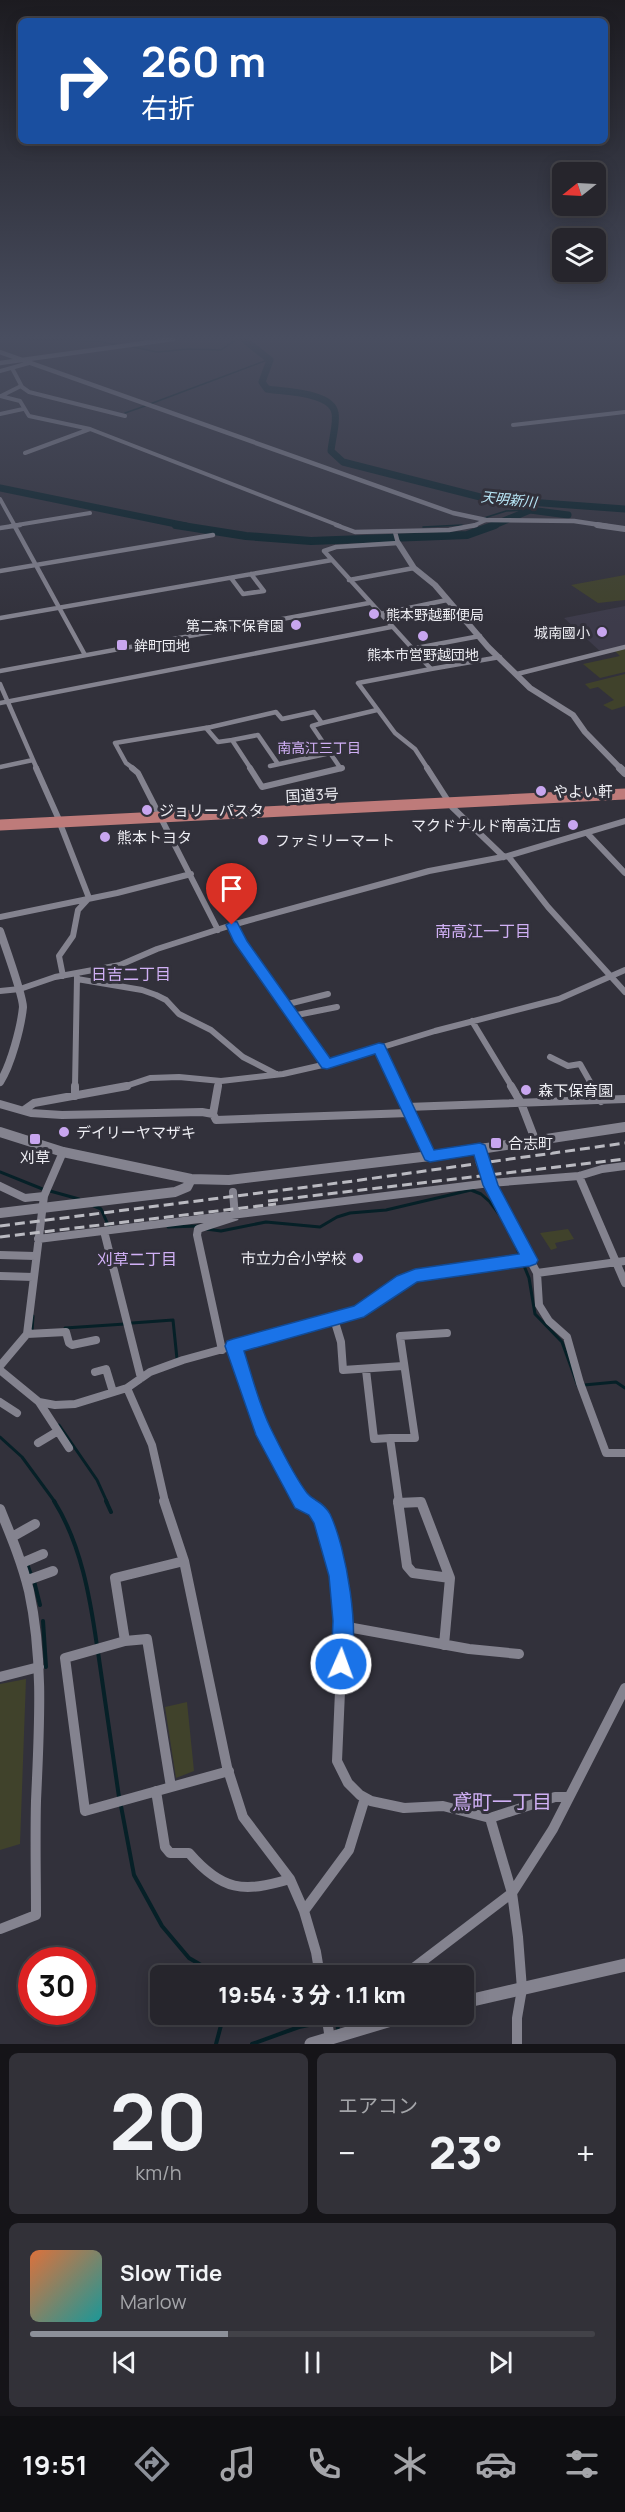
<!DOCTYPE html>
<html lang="ja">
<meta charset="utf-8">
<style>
:root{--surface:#26252c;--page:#323138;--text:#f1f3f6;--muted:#a4a5a9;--line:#424248;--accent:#8c9099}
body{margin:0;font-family:Manrope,"Noto Sans JP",sans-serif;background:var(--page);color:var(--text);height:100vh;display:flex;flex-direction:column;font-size:22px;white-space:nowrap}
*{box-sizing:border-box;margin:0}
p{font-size:20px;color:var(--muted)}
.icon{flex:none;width:33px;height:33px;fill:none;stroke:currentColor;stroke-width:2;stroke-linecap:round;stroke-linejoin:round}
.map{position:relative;height:2044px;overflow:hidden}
.panel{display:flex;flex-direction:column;gap:9px;padding:9px;background:#151418;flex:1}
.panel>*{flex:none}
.banner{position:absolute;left:18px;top:18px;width:590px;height:126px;border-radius:9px;box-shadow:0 3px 15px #0003,0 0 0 2px var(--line);background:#1a4fa0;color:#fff;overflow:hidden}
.needle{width:39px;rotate:252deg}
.buttons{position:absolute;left:552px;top:162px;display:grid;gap:12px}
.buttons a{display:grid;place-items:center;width:54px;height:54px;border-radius:9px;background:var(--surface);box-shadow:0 3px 15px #0003,0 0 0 2px var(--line);font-size:30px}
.speed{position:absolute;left:18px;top:1947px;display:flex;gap:12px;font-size:30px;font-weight:700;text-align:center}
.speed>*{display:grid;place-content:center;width:78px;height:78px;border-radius:50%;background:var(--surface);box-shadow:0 3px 15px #0003,0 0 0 2px var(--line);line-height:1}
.speed .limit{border:9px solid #d22;background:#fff;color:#111}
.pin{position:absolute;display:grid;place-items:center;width:51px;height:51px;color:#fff;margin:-62px -26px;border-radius:50% 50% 50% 0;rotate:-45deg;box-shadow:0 0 6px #0007}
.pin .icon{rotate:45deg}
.me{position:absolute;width:66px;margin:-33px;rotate:2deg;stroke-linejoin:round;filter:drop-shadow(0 0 4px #0008)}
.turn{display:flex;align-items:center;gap:21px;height:126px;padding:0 24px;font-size:27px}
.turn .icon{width:78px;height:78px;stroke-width:2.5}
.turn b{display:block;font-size:42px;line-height:51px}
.big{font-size:45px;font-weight:800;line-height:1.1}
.panel .widget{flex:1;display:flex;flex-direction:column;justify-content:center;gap:9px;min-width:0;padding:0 21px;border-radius:9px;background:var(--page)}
.panel .dial{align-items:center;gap:0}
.dial b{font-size:78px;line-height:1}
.song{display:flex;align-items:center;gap:18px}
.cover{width:72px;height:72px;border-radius:9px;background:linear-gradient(135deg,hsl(20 70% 55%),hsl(180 70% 35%))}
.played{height:6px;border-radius:3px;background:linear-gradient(90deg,var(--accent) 35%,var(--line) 35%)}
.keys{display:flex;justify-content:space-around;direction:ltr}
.heat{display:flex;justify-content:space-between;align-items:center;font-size:33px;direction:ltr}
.panel .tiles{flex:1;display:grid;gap:9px;grid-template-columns:1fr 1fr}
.widget:last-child{grid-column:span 2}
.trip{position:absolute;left:150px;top:1965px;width:324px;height:60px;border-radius:9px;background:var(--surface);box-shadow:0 3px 15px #0003,0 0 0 2px var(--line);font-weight:800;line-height:60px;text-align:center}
.menu{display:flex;height:96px;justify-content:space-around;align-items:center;background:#0f0f12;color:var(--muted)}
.menu .icon{width:42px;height:42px}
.menu .current{color:var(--accent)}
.menu b{font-size:27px;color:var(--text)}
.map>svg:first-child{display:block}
.built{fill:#3d3b4a}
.green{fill:#40422b}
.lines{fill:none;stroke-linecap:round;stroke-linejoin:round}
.stream-far2{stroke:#062027;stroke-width:1.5}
.stream-far1{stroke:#062027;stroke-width:3}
.stream{stroke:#062027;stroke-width:4}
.river-far1{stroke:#062027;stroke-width:7}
.river{stroke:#062027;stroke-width:8}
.minor-far4{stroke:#84838f;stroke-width:4}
.minor-far3{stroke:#84838f;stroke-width:4.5}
.minor-far2{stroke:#84838f;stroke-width:6}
.minor-far1{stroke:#84838f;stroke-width:8}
.minor{stroke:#84838f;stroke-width:10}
.tertiary-far3{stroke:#84838f;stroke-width:6}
.tertiary-far2{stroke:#84838f;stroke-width:8}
.tertiary-far1{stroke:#84838f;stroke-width:10}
.tertiary{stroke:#84838f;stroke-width:13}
.secondary-far1{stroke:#84838f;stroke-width:4.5}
.secondary{stroke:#84838f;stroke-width:6}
.trunk{stroke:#be7b7a;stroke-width:11}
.rail{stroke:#babac1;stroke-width:3;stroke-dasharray:10 5;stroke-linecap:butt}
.route{fill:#1a73e8;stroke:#114b97;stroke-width:1.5}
.poi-dot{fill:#c8a6ef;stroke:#32313b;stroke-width:2}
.labels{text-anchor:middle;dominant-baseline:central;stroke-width:6;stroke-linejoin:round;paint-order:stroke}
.far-water-label{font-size:14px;font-style:italic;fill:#bae9f9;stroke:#32313b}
.far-poi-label{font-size:14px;fill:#ededf3;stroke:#32313b;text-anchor:start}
.far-neighbourhood-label{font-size:14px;fill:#d0b0f5;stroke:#32313b}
.poi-label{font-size:15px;fill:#ededf3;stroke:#32313b;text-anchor:start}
.street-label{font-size:15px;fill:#ededf3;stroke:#32313b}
.neighbourhood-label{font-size:16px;fill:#d0b0f5;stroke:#32313b}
.near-neighbourhood-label{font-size:20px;fill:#d0b0f5;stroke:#32313b}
</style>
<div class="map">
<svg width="625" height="2044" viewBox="0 0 625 2044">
<rect width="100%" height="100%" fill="#32313b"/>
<path class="built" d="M625 606V647L602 653 564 618Z"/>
<path class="green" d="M625 575V600L598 603 571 585Z
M625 649V672L600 678 583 664 620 656 615 651Z
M625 674V706L612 710 603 705 614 700 598 687 590 689 585 684Z
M568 1229 574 1239 555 1243 557 1248 551 1250 540 1233Z
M26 1679 20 1844 0 1850V1684Z
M187 1702 194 1771 176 1778 165 1707Z"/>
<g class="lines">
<path class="stream-far2" d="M26 339 96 341 119 345
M133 347 157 352 189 349 221 350 237 339
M150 404 270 359
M125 413 145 406
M484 518 506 511 525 510
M423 527 462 525"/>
<path class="stream-far1" d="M0 1172 45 1190
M50 1191 79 1199
M94 1206 101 1209 109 1227
M168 1227 198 1226
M206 1229 221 1231 266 1222 320 1227 337 1217 350 1213 386 1210 471 1190 481 1194 490 1202 508 1226 529 1278 535 1314 562 1342 578 1386
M132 1323 173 1320 177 1359
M65 1328 125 1324
M32 1331 33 1316
M584 1385 616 1382 625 1388
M59 1425 97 1480 107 1502
M0 1437 22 1457 55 1502"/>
<path class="stream" d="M54 1501C81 1544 90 1597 97 1646
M106 1501 111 1512
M27 1564 31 1575
M34 1581 40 1605
M43 1621 46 1667
M98 1652 119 1797
M121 1806 134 1875 162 1926 189 1958 220 1976
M332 2021 337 2020 338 2030
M216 2044 224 2014
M252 2044 299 2027 323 2022"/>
<path class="river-far1" d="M243 339 270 360 262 382 267 389C284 392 332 392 335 413 337 424 332 439 331 451L343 462 488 499 625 509
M0 488 186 526
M492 526 530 510 568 515"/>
<path class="river" d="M176 525 246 536 311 541 467 535 495 525"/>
<path class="minor-far4" d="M12 368 22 387 29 392 125 416
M0 371 29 363
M0 396 20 401 29 416 90 429 340 526
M1 396 21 386
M0 414 23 409
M513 425 625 412
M25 453 90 429
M0 499 15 526
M11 526 90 513
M473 526 486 520"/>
<path class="minor-far3" d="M14 525 85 655
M336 525 355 532 449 530 476 525
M0 528 20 525
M395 532 398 543 336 547 324 551 431 669 500 657
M0 571 213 535
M231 578 243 594 264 591 251 574
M349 580 414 568
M380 614 447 600
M0 618 332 560
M411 649 480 636
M0 671 369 603
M517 674 625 647
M0 684 37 769
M0 703 391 627
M322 723 312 726 341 769
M206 728 218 742 232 740 251 769
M232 740 258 735 278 764
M270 766 326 754
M0 767 33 760
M134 769 126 763 115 743 211 727 276 712 282 719 314 712 322 723 377 710
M428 769 415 749 395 733 358 683 431 669"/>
<path class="minor-far2" d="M36 768 60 822
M132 768 138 773 218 930
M250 768 262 787 342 768
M427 768 452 807 504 857
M61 826 89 898 78 910 73 936 59 956 63 976
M587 833 625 873
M508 856 548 907 625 992
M0 917 117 893 191 874
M232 925 241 942 327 1064
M77 979 142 990 156 995 166 1000 179 1014 211 1030 243 1057 276 1074
M0 991 20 989 55 977 120 965 157 949 232 925 429 871 508 856 625 821
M284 1005 328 994
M292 1016 337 1007
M472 1021 512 1087
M379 1048 397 1087
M550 1057 568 1066 580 1064 593 1087
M75 1087 77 977
M123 1087 150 1078 179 1077 221 1081 283 1074 327 1064 435 1031 559 999 625 970
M218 1087 219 1081"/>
<path class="minor-far1" d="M511 1086 521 1103 536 1142
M592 1086 601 1101
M75 1096V1086
M0 1104 31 1113 62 1115 202 1112 213 1114 216 1120 409 1113 396 1086
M407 1107 625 1099
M24 1110 34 1103 127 1086
M409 1113 430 1156 480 1149 491 1185 537 1273 539 1305 549 1321 567 1337 580 1383 606 1453H625
M213 1114 218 1086
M579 1176 625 1283
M0 1186 25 1198 44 1196
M104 1231 141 1378
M38 1239 490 1183 579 1176 602 1169 625 1166
M0 1255 35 1256
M537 1273 625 1261
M0 1276 33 1277
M334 1319 341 1342 343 1370 403 1366
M27 1334 66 1332 69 1343 72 1345 96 1340
M233 1346 262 1429 304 1502
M222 1350 197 1235 198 1229 235 1217 233 1192
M0 1366 27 1334 44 1196 63 1152
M0 1370 39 1402 55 1405 75 1404 127 1388 150 1372 183 1360 358 1312 415 1276 530 1260
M366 1370 374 1439 390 1438 399 1502
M95 1372 106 1369 113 1392
M127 1388 152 1445 165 1502
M0 1402 17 1413
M39 1402 69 1448
M390 1438H415L400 1336 447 1333
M38 1443 58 1431
M414 1502H421"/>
<path class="minor" d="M164 1501 184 1561 227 1767 243 1817 290 1879 304 1911 316 1952 320 1976
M301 1501 315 1508 322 1519 339 1576 343 1621 337 1761 348 1783 360 1795 371 1801 404 1808 443 1806 490 1818 555 1797H569
M398 1501 407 1566 413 1573 450 1578
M398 1503 421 1502 450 1578 444 1645
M0 1509C11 1536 22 1562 29 1591 44 1660 39 1731 36 1801 35 1839 36 1877 36 1915L0 1929
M12 1537 35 1524
M22 1563 43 1554
M28 1580 53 1571
M342 1626 469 1649 519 1654
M125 1641 115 1578 184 1561
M0 1677 39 1667
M171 1787 147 1639 125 1641 65 1658 85 1811 229 1771
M156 1791 165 1847 170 1853H189C222 1891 243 1893 290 1879
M490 1818 512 1893 518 1937 522 1989 517 2018V2044
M304 1911 349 1850 365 1798
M403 1976 512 1893 553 1829 625 1688
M326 2014 330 2039
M360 2028 363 2014"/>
<path class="tertiary-far3" d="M398 543 414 568 435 585 488 647 530 688 573 715 585 732 621 769"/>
<path class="tertiary-far2" d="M620 768 625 773
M0 931C5 946 23 995 23 1007 21 1027 11 1065 0 1082"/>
<path class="tertiary-far1" d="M0 1132 63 1152 191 1179 229 1180 430 1156
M480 1149 625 1127
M0 1213 175 1192 187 1187 191 1179"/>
<path class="tertiary" d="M464 2002 625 1965
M311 2044 411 2014"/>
<path class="secondary-far1" d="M0 352 453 513 486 520 574 521 607 526
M0 363 173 339"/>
<path class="secondary" d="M597 525 625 529"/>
<path class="trunk" d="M0 825 625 794"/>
<path class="rail" d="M268 1201 625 1159
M0 1226 346 1182 625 1143
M0 1237 276 1204"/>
</g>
<linearGradient id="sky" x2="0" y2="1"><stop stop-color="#1c1b20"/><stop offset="0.54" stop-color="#494e60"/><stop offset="1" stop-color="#494e60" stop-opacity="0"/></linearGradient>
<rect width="625" height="625" fill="url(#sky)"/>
<path class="route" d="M232 921 237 922 247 941 330 1058 379 1043 384 1044 434 1150 480 1143 485 1145 498 1185 538 1260 536 1264 530 1266 417 1282 364 1317 244 1351C252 1376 259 1405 271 1429 281 1449 294 1476 307 1493 314 1502 322 1500 330 1514 346 1547 362 1637 348 1671L341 1674 334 1671 331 1664 333 1621 329 1576 314 1523 309 1515 295 1508 256 1435 225 1346 227 1341 233 1339 354 1306 397 1276 415 1269 519 1254 483 1185 474 1155 430 1162 425 1160 375 1054 327 1069 322 1068 234 942 226 925Z"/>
<g class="poi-dot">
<circle cx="374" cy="614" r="6"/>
<circle cx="296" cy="625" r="6"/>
<circle cx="602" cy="632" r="6"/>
<circle cx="423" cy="636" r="6"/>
<rect x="116" y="639" width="12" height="12" rx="3"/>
<circle cx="541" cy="791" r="6"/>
<circle cx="147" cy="810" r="6"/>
<circle cx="573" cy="825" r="6"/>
<circle cx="105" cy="837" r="6"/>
<circle cx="263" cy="840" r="6"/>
<circle cx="526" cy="1090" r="6"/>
<circle cx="64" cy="1132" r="6"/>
<rect x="29" y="1133" width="12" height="12" rx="3"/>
<rect x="490" y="1137" width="12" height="12" rx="3"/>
<circle cx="358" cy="1258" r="6"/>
</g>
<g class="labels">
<g class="far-water-label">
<text transform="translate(509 499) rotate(6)">天明新川</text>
</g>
<g class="far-poi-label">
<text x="386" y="614">熊本野越郵便局</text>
<text x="284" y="625" text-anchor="end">第二森下保育園</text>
<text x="590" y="632" text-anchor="end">城南國小</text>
<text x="134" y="645">鉾町団地</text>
<text x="423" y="654" text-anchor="middle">熊本市営野越団地</text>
</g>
<g class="far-neighbourhood-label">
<text x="319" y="747">南高江三丁目</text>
</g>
<g class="poi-label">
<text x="553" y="791">やよい軒</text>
<text x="159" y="810">ジョリーパスタ</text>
<text x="561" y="825" text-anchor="end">マクドナルド南高江店</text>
<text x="117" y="837">熊本トヨタ</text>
<text x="275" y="840">ファミリーマート</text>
<text x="538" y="1090">森下保育園</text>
<text x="76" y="1132">デイリーヤマザキ</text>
<text x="508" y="1143">合志町</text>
<text x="35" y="1157" text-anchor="middle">刈草</text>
<text x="346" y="1258" text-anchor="end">市立力合小学校</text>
</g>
<g class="street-label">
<text transform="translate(312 795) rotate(-3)">国道3号</text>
</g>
<g class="neighbourhood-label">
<text x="483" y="931">南高江一丁目</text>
<text x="131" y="974">日吉二丁目</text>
<text x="137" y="1259">刈草二丁目</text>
</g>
<g class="near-neighbourhood-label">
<text x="502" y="1801">鳶町一丁目</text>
</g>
</g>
</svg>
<div class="buttons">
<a><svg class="needle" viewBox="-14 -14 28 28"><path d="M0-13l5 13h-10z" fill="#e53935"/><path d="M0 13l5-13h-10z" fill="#a4a5a9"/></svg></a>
<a><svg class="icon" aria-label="layers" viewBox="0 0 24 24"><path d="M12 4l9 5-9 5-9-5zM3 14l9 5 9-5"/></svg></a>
</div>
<div class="speed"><div class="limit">30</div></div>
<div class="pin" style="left:232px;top:925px;background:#d93025"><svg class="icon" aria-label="arrive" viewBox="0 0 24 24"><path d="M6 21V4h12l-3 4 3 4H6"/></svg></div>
<svg class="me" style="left:341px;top:1664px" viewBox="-20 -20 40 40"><circle r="17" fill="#1a73e8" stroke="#fff" stroke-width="3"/><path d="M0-11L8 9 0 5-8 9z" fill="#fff"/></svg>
<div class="trip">19:54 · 3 分 · 1.1 km</div>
<div class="banner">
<div class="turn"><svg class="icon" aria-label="right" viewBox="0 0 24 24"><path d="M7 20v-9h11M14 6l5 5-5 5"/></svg><div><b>260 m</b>右折</div></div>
</div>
</div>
<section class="panel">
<div class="tiles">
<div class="widget dial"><b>20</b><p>km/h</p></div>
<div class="widget"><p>エアコン</p>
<div class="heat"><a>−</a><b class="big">23°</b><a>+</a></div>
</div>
<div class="widget">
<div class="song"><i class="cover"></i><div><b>Slow Tide</b><p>Marlow</p></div></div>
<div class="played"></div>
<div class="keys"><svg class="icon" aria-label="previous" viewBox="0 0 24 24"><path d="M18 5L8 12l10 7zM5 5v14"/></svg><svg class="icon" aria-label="pause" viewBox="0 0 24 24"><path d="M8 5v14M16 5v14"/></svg><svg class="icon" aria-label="next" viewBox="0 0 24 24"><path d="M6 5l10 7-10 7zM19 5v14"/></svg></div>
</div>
</div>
</section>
<nav class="menu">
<b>19:51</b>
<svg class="icon current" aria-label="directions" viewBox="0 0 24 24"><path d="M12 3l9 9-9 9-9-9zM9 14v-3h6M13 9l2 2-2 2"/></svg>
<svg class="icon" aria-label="music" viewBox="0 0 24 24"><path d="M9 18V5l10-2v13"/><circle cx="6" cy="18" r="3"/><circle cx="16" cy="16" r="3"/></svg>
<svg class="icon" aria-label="phone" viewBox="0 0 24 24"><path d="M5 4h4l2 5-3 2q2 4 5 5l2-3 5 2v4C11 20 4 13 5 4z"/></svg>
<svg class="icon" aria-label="climate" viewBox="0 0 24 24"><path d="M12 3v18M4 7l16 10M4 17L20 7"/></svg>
<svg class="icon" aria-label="car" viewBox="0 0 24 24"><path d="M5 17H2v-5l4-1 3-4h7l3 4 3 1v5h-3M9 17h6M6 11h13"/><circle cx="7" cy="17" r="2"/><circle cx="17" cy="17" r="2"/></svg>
<svg class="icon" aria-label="filters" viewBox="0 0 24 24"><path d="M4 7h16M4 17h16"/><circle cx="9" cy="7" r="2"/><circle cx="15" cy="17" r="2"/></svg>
</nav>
